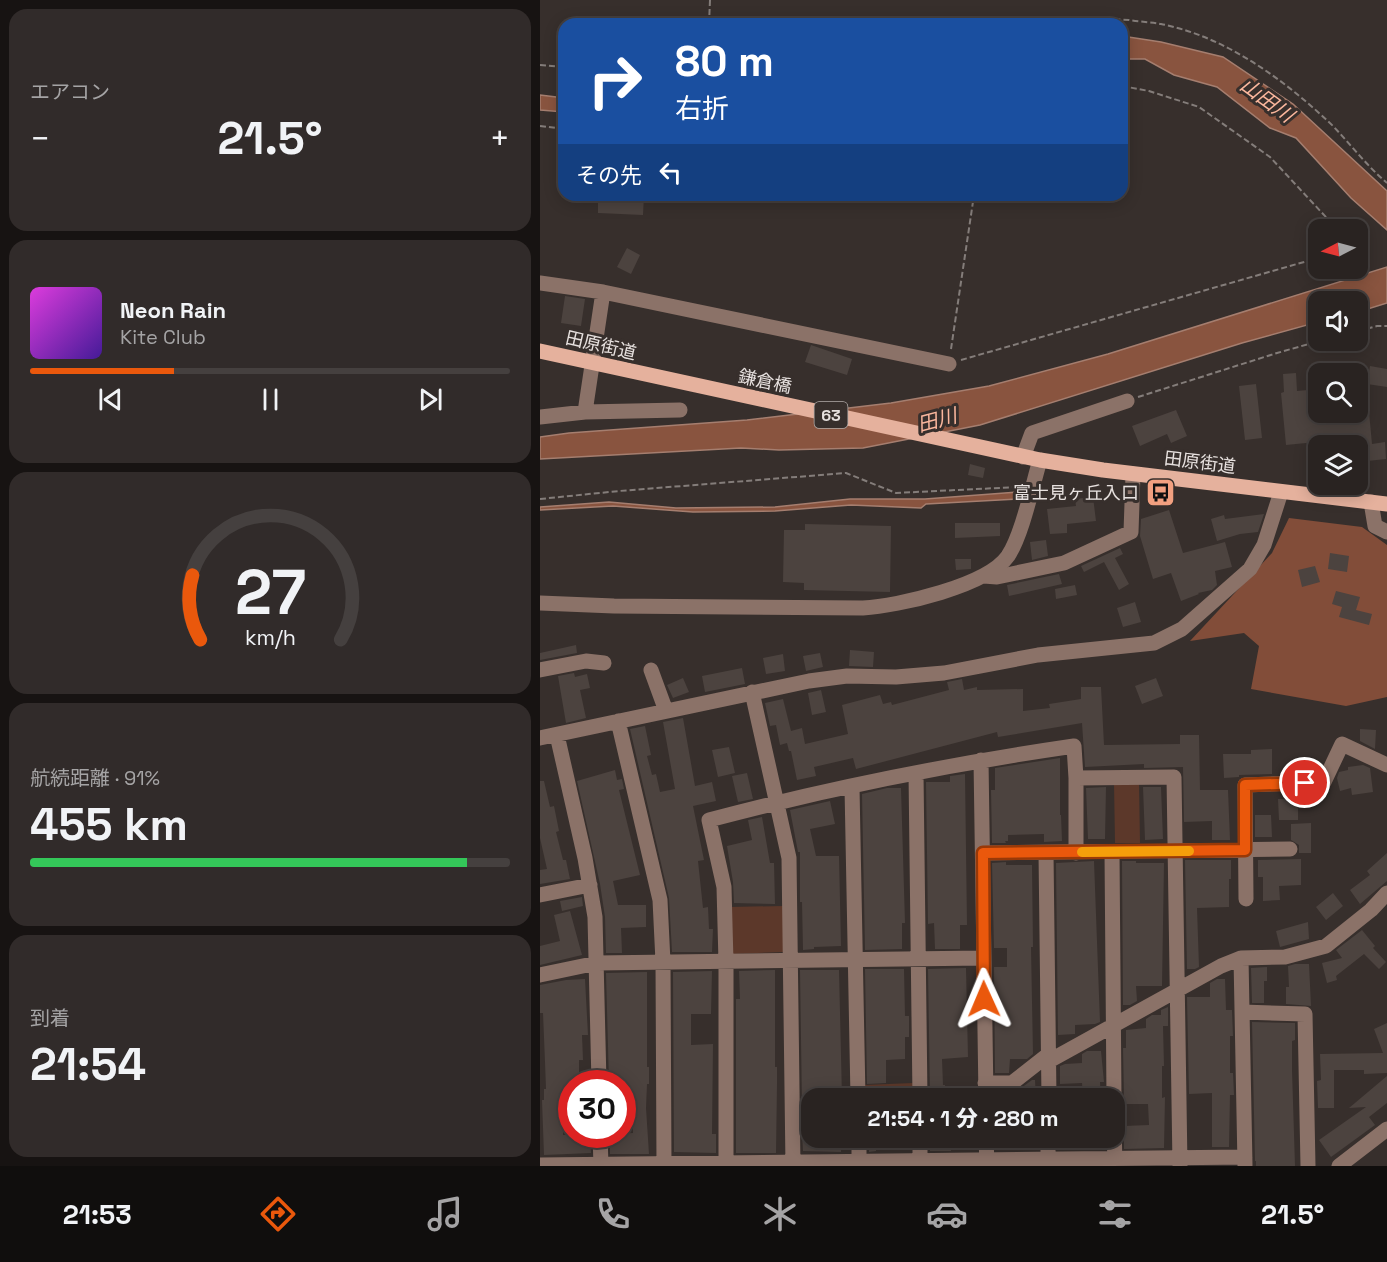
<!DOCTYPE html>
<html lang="ja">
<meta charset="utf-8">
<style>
:root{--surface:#292321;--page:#312b2a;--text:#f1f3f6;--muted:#a5a4a5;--line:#45403f;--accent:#ea580c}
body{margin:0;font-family:"Space Grotesk","Noto Sans JP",sans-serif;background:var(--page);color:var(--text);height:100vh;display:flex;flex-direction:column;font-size:22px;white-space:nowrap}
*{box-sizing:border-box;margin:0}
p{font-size:20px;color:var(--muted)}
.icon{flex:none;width:33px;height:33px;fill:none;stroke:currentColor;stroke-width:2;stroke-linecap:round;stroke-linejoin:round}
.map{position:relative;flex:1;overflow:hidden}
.sheet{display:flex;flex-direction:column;gap:9px;padding:9px;background:#171312;width:540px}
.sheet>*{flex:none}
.banner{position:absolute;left:18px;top:18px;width:570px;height:183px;border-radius:18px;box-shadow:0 3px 15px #0003,0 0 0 2px var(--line);background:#1a4fa0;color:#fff;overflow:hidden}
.needle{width:39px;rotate:264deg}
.buttons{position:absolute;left:768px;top:219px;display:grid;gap:12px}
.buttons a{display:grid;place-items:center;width:60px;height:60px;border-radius:12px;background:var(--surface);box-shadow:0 3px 15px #0003,0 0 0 2px var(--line);font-size:30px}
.speed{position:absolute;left:18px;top:1070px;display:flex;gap:12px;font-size:30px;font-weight:700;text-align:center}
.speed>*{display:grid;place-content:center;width:78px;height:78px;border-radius:50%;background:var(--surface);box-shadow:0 3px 15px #0003,0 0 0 2px var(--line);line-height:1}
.speed .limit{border:9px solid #d22;background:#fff;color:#111}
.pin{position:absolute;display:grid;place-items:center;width:51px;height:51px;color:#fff;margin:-26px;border:3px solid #fff;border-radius:50%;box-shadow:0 2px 6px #0007}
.me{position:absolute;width:66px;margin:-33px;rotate:359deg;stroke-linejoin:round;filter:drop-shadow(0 0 4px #0008)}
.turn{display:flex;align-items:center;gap:21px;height:126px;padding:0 18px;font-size:27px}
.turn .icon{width:78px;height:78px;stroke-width:2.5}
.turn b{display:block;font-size:42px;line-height:51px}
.then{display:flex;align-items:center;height:57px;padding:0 18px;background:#0003;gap:12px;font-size:22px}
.big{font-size:45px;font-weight:800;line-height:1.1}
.sheet .card{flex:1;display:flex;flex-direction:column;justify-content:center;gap:9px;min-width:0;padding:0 21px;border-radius:18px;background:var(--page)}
.sheet .dial{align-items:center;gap:0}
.dial svg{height:156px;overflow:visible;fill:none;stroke:var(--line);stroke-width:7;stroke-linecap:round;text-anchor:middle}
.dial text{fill:var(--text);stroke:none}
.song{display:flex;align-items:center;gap:18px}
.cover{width:72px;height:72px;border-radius:9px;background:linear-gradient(135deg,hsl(300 70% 55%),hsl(260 70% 35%))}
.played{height:6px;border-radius:3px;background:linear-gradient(90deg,var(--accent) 30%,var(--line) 30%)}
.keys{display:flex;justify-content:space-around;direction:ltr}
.heat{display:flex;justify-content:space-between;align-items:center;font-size:33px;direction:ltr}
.charge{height:9px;border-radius:4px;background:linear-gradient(90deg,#34c759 91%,var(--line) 0)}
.trip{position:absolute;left:261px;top:1088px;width:324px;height:60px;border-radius:18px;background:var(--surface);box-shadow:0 3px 15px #0003,0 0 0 2px var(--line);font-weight:800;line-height:60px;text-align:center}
.dock{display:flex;height:96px;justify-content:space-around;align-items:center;background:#100e0d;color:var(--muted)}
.dock .icon{width:42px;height:42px}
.dock .active{color:var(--accent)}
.dock b{font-size:27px;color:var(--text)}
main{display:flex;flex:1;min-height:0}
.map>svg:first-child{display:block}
.green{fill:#5c382a}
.forest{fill:#824d39}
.water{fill:#89543f;stroke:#a57e6f;stroke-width:1.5}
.building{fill:#4c433f}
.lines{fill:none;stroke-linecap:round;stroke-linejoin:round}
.path{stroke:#847d7a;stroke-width:2;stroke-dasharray:6 3;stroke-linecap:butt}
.minor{stroke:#8b7268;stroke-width:15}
.major{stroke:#e5b19d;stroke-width:15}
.route-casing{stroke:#983908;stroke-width:15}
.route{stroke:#ea580c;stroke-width:10}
.slow{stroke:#f59e0b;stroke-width:10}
.labels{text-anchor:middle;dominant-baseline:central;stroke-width:6;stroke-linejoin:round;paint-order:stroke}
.shield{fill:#372f2c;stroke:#b2aca9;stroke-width:1.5}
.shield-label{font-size:16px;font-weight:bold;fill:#e7e1df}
.street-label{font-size:18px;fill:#e7e1df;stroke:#372f2c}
.poi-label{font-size:18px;fill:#e7e1df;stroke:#372f2c;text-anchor:end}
.water-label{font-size:20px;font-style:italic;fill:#fbb79d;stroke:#372f2c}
</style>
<main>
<section class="sheet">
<div class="card"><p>エアコン</p>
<div class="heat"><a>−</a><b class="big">21.5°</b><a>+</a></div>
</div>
<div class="card">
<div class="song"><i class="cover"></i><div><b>Neon Rain</b><p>Kite Club</p></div></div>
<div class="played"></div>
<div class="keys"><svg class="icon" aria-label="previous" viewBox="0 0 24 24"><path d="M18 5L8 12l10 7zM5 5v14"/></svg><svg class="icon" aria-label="pause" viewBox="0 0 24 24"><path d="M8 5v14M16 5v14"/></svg><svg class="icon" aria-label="next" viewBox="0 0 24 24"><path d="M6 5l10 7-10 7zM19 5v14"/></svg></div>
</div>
<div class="card dial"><svg viewBox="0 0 100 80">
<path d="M14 69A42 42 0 1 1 86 69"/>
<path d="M14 69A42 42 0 0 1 10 36" stroke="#ea580c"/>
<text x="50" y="56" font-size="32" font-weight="700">27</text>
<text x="50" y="72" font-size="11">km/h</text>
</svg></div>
<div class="card"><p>航続距離 · 91%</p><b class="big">455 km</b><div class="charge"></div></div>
<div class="card"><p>到着</p><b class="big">21:54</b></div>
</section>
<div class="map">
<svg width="847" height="1166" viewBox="0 0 847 1166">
<rect width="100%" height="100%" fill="#372f2c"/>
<path class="green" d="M599 782 600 843H575L574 783Z
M243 906 244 952 191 954 190 907Z
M374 1083V1098H323V1085Z"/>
<path class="forest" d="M749 518 822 527 847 545V697L806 706 711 689 719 646 704 633 650 641 732 553Z"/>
<path class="water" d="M582 36 621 42 683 57 753 104 847 191V230L811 198 756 138 730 128 677 87 634 75 605 59H582Z
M0 95 24 98V112L0 110Z
M847 267V303L818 312V302H778V322L702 343 440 425 323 448 239 450 201 448 0 459V437L29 433 207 420 351 403 449 386 568 354Z
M478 492V499L386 504 381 508 311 505 235 511 153 512 73 506 0 510V507L69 502 136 508 235 507 310 499H385Z"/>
<path class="building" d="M58 195H104L103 215 58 213Z
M87 248 100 255 91 274 77 267Z
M25 296 45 299 41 326 21 323Z
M271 345 312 359 307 375 265 362Z
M830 366 847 369V387L827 384Z
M818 369H825L832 444 845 442 846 459 818 462V446H776V442L746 445 741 393 744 392 743 374 756 373 757 391 778 389V412H818Z
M716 384 722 438 705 440 699 386Z
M636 410 647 436 631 443 627 434 600 446 592 426Z
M430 464 445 468 443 478 428 475Z
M553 497 556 521 527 524V533L510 534 507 509 536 506 535 499Z
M629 510 643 553 685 542 692 567 675 571 677 585 672 590 658 593 659 594 641 601 631 573 613 579 600 536 601 519Z
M724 514 718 532 700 534 677 541 671 519 684 515 685 519Z
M415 523H460V536L415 538Z
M265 524 351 526 350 592 264 590V583L243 582 244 530H265Z
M506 540 508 556 492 560 490 542Z
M580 548 583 554 575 558 589 584 579 590 564 562 544 572 541 566Z
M790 553 809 556 807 572 788 569Z
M415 559H431V569L416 570Z
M775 566 780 582 762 587 758 570Z
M519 574 522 584 469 596 467 585Z
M535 585 537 595 516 599 515 589Z
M796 591 820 597 816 610 832 614 829 625 799 617 802 607 792 604Z
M595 602 601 622 583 627 577 608Z
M36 645 37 653 0 660V653Z
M310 650 334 652 333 667 309 666Z
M280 653 283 667 266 671 263 656Z
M243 654 245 671 226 674 223 658Z
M202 668 205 684 165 692 162 676Z
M34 673 35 677 47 674 50 688 40 690 46 718 26 723 18 676Z
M143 678 149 692 133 698 127 685Z
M616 678 623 696 602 704 595 686Z
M422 679 424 690 437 687V690L483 689V711L510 708 509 704 541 699V687H561L564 745 640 744V735H659L660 790H688L690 840H672V821L644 822 643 767 604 768V764L545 767 542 723 458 737 457 732 316 769 313 758 274 767 276 776 257 780 251 751H249L247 743 240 745 236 725 230 726 225 703 243 699 251 731 262 728 265 744 308 734 302 705 340 695 343 704 351 702 352 705 409 690 407 682Z
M281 690 286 712 272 715 268 693Z
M143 718 155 786 172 782 176 801 153 806 164 860 158 861 163 908 168 907 169 929H173L172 952H132L129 898 90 729 105 726 111 755 107 756 112 775 116 774 120 792 135 789 123 722Z
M820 729 836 730 835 749 820 741Z
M189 747 195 773 178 777 172 750Z
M732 749V774L699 775V777L684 778 683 754H711V750Z
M520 758V815H521L522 841 504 842V834L468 835V841H465L466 843H452L451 790H455V768Z
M753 759H765V773H753Z
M823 765 830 768 833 792 812 795 811 788 800 791 797 778 799 772 808 770V767Z
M75 770 77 780 82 779 84 789 79 790 100 875 73 881 78 905H106V927L81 928 82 953H66L65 917 60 884 37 781Z
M207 773 213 799 198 802 192 776Z
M425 774 427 925H420V949H395L394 923 388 924 386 782H410V776Z
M0 781H4L10 807 14 806 19 831 16 832 23 860H26L30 879 0 884V870L7 869 0 838Z
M566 787 565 839H548L546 788Z
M603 787H621L623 839 605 840Z
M347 788H361L365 923H362V949L325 950 322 794Z
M738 799H758V820H739Z
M290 801 295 824 270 829 276 856H299L301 946 274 947V949L263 950 262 902H260V852H258L250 810Z
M715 815H731L732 837H715Z
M222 817 230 863H234L235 904 194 903 193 882 187 846 212 840 208 820Z
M771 823V853H759V845L751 840V824Z
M847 853V881L820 904 810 890 830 875 827 871Z
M761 859V885L739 886 740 900 723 901V877H718V860Z
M645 860H691V879H689V907L657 908 659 967 655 969H647Z
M554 861 560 1022 555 1024 535 1025V1034L518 1035 516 863Z
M582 861H596V863H624L622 986H596L597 1001 590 1005H583Z
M466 862V865H492L493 947H491L493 1054 487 1059H470L469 1073H455L454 967H467V948H454L452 863Z
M793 893 803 906 786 920 776 907Z
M42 897 43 906 22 911 20 901Z
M30 911 42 955 0 965V946L20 941 14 915Z
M768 922 769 939 740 947 736 931Z
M822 930 835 946 833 948 846 962 839 969 824 954 796 976 797 980 787 983 782 963 802 958 796 950Z
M755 964H769L771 1006 746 1004V987H749L748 966Z
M727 967V981H724V1003H712L711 968Z
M426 968 428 1057 402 1059 403 1085H405V1088H429V1098H390L388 969Z
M325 969H364L365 1016H369V1037H365V1059L346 1060V1083L327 1084Z
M235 970V1067H237V1084L236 1153H196V999H200L199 971Z
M260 970H299L302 1098H272V1108H262Z
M172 971 171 1014H151V1045L173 1044 172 1134H176V1153L134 1152 133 972Z
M107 972V1067H109V1084H107L106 1108 109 1154H70V1134L93 1133 92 1109H82V1083H69L66 973Z
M45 979 48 1035H42L43 1060H39V1083H32V1110H23V1135H50L51 1153 4 1155 2 1100H4V1089H6L5 1062 3 1013H0V985L26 980Z
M677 979H685L686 1010H692L693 1036H690V1073H693L694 1095H690L689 1147H672V1093L649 1094 647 997H670V983Z
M628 1007V1026H623L624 1066H622V1098L625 1097 624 1148 584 1149V1126L609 1125 608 1104H582L584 1098 583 1048H586V1030L606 1028V1019L612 1015H621V1010Z
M712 1022 755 1023V1040L752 1041V1070L755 1166H716V1161H715Z
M847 1023V1073L824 1074V1070H794V1108H778L777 1081 781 1080 780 1054 843 1053 834 1029Z
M547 1051H561L564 1082H560L561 1098H543L542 1083 520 1084V1066L525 1064 542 1063V1054Z
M847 1076V1103L829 1117 835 1125 791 1157 779 1140 826 1107 809 1108Z
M492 1080H495L496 1097 456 1098V1093L477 1091Z
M262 1134H272V1137H301V1152L263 1151Z
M329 1137H336V1151L329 1152Z
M390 1137H411V1151H390Z
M456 1137H476V1150H456Z
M543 1137H562V1148H543Z"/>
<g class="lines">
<path class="path" d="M169 24 170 0
M521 24C538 16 571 19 589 20 600 22 611 22 621 24 687 37 746 81 793 126 811 145 827 166 847 183
M0 65 24 67
M582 86 609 91 659 107 730 157 798 230
M0 126 24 129
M818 331 837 326H847
M411 349 434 195
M421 360 778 258
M598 397 737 353 783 340
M0 499 79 491 306 473 356 493 478 487"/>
<path class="minor" d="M0 283 63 292 409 364
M45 412 63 292
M0 417 45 412 140 410
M483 457 492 433 587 401
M831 502 835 526 847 532
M444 576 457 577 524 563 591 532 593 474
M0 603 74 606 323 608C358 606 447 586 468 556 482 535 492 487 500 460
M0 670 46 661 64 663
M111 670 126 711
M212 692 249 858 253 1166
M78 721 120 900 123 962 124 1166
M17 735 45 858 55 917 59 1083
M0 738 269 681 307 676 356 677 404 673 498 655 614 643 642 629 710 569 724 545 741 492
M441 760 446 1098
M376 773 380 1098
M536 778V853
M312 787 318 1098
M572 852 574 1098
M443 853 750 849
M506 853 509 1098
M0 895 50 885
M706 899 705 785 784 782 802 744 847 765
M701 958 705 1165
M0 975 57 963 443 958
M702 1012 765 1014 768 1166
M509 1061 681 966 701 958 745 957 786 946 831 910 847 893
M445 1083H472L509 1054
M574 1124 575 1166
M60 1134 61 1166
M319 1137V1166
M380 1137V1166
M446 1137 447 1166
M0 1165 705 1157
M186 1166V962L184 887 169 820C289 788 411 764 534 746L536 778 634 777 640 1166
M508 1166V1137
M799 1166 847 1129"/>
<path class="major" d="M0 351 500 460 563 470 847 504"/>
</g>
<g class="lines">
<defs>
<path id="route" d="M444 999 443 853 705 850V785L765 783"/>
</defs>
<use href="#route" class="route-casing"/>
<use href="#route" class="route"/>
<path class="slow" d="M542 852 649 851"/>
</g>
<defs>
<symbol id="bus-square" viewBox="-11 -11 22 22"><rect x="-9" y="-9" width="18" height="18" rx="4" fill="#f2a080" stroke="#372f2c"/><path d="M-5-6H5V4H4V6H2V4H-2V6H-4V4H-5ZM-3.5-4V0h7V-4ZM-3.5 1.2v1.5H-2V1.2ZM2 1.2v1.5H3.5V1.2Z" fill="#111"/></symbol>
</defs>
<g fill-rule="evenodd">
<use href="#bus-square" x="604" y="476" width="33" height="33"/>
</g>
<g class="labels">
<rect class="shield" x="274.5" y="402" width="33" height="26" rx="4.5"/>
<g class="shield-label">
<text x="291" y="415">63</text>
</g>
<g class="street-label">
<text transform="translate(61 345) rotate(13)">田原街道</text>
<text transform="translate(225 381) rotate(12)">鎌倉橋</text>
<text transform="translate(660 462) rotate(7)">田原街道</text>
</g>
<g class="poi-label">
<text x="599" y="492">富士見ヶ丘入口</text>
</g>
<g class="water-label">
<text transform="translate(727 100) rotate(36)">山田川</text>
<text transform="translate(397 420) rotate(-15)">田川</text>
</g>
</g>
</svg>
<div class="buttons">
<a><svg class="needle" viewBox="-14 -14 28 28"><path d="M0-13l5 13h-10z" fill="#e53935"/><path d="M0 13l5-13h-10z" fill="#a5a4a5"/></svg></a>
<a><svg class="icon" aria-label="sound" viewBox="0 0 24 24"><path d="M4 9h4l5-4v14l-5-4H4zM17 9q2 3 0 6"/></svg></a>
<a><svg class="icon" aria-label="search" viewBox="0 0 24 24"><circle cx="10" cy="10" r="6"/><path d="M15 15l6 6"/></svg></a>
<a><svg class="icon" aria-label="layers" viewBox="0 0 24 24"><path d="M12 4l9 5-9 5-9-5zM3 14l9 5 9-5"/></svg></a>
</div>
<div class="speed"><div class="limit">30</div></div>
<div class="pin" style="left:765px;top:783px;background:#d93025"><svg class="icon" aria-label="arrive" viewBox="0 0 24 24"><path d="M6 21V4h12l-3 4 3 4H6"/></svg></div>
<svg class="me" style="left:444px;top:999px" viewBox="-20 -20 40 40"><path d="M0-17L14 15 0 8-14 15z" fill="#ea580c" stroke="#fff" stroke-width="4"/></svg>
<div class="trip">21:54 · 1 分 · 280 m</div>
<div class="banner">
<div class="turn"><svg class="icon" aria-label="right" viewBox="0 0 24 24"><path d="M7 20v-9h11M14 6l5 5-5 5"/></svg><div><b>80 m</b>右折</div></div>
<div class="then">その先<svg class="icon" aria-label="left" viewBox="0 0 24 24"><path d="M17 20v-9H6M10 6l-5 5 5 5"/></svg></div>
</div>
</div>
</main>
<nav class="dock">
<b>21:53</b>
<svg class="icon active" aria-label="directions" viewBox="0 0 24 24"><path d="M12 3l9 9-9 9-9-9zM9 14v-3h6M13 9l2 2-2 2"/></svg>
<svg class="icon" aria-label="music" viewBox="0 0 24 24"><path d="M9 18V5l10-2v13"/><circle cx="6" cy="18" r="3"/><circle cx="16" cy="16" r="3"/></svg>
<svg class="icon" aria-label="phone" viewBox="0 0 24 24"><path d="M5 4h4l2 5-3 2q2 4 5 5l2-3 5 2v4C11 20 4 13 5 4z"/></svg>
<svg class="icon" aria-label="climate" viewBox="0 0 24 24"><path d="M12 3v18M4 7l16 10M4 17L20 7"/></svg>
<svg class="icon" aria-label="car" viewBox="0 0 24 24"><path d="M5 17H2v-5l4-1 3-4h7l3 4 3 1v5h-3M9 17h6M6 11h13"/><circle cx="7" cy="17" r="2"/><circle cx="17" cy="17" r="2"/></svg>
<svg class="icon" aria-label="filters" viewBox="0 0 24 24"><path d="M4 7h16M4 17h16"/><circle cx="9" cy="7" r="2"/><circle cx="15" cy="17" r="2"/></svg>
<b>21.5°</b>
</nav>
